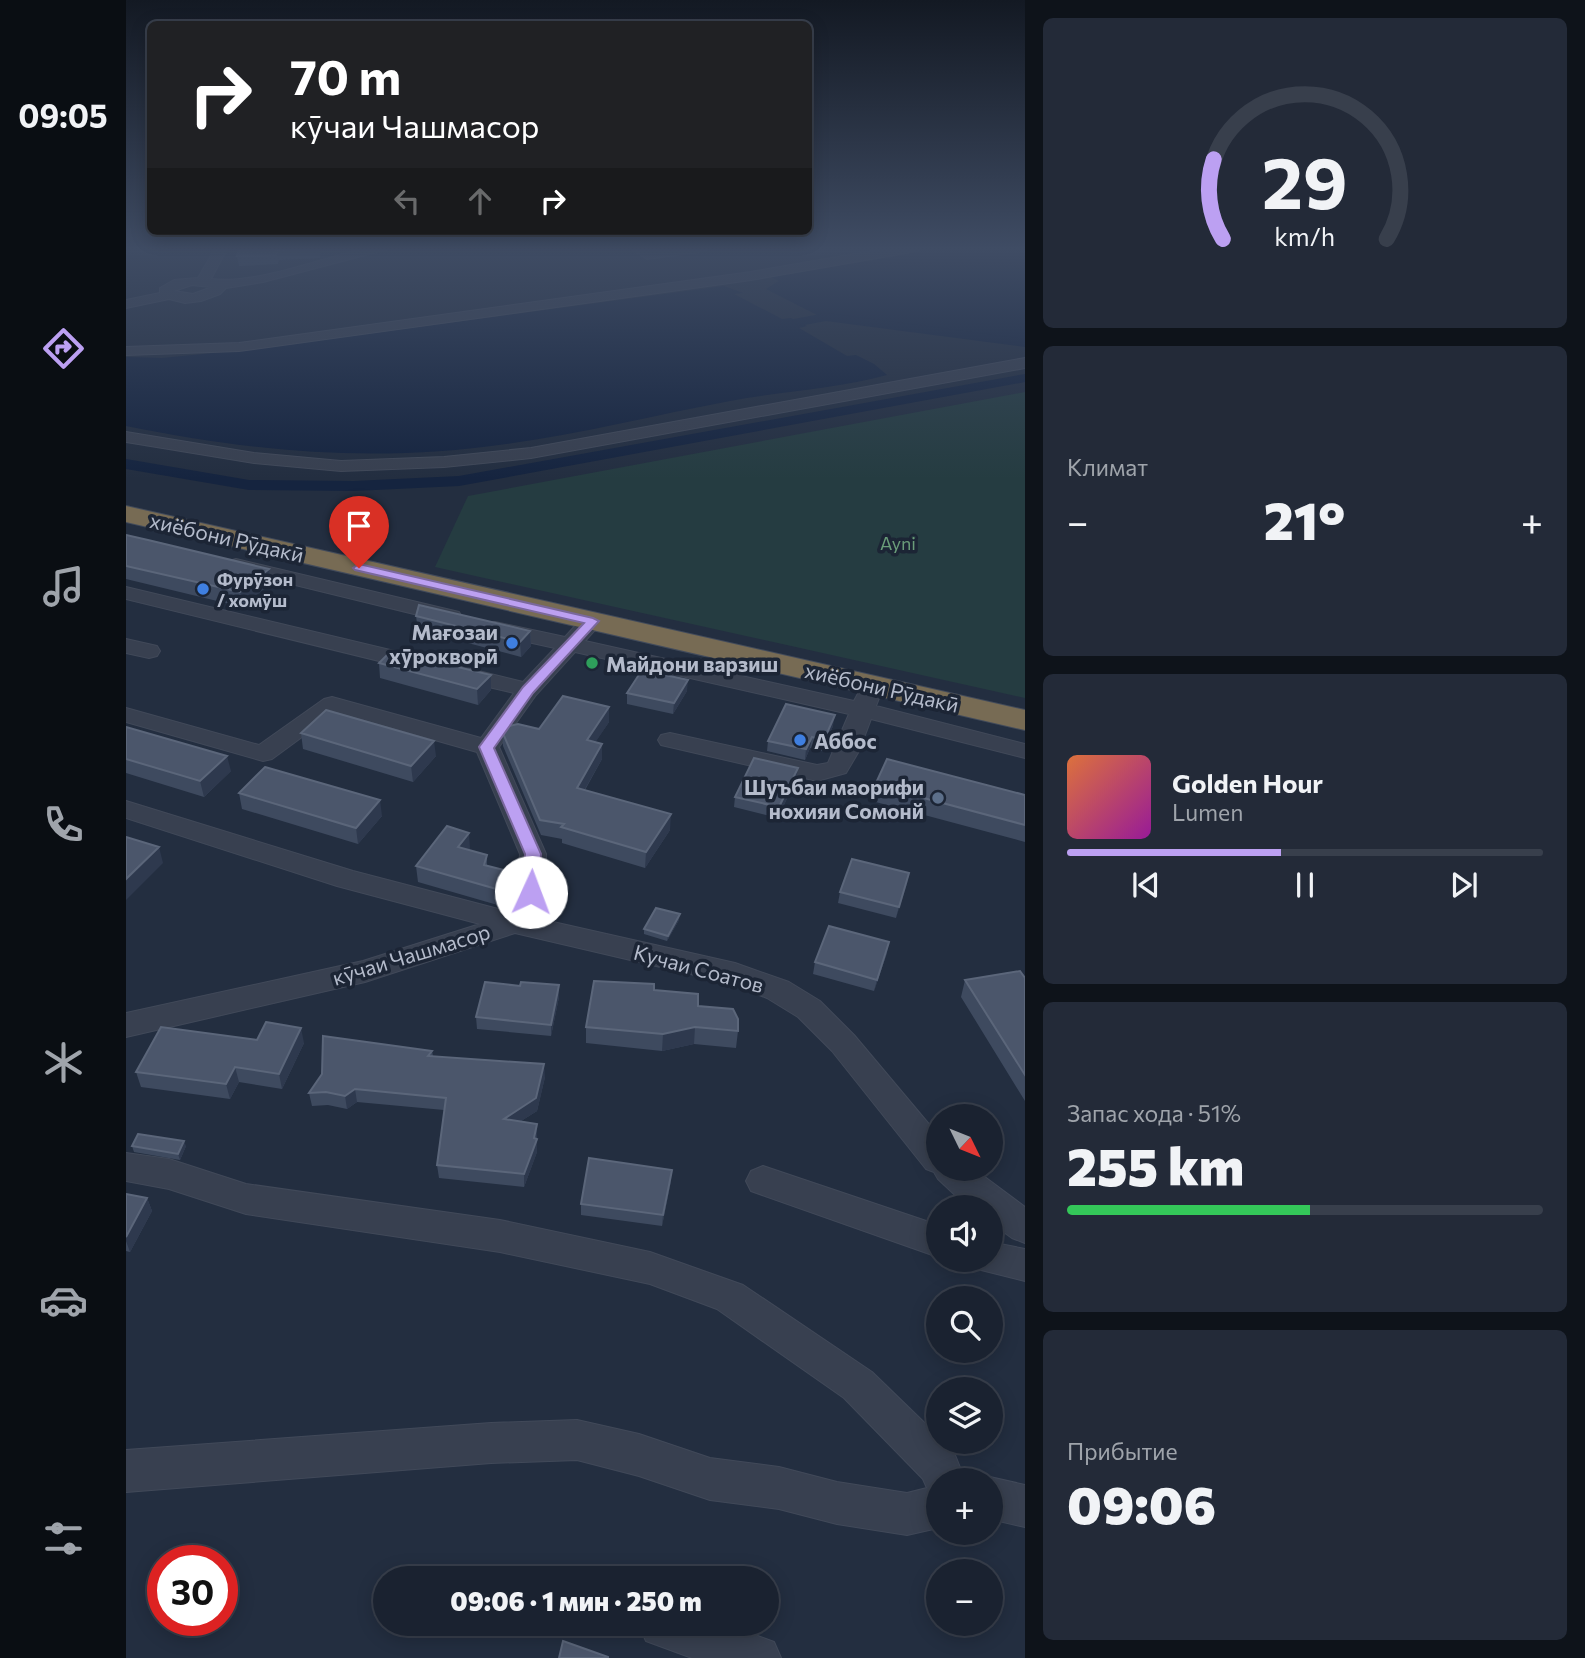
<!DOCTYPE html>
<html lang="ru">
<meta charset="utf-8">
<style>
:root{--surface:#1a2230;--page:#232a38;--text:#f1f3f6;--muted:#9fa4ab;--line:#383f4c;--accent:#bca0f2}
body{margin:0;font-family:Commissioner,sans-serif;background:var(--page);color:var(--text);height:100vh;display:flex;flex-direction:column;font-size:26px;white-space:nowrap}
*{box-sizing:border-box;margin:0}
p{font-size:23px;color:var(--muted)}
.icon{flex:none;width:38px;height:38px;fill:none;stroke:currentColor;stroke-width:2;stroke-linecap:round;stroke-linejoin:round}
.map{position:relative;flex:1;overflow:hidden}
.drawer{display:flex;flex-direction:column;gap:18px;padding:18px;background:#0e131a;width:560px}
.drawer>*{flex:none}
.guide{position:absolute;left:21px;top:21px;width:665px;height:214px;border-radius:10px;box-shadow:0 4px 18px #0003,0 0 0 2px var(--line);background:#202124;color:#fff;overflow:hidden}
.needle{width:46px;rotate:133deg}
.tools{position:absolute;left:800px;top:1104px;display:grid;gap:14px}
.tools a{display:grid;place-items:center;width:77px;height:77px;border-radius:50%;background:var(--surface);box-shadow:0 4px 18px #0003,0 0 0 2px var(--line);font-size:35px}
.speed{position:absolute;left:21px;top:1545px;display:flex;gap:14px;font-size:35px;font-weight:700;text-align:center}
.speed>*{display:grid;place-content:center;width:91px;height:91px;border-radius:50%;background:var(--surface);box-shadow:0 4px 18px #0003,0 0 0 2px var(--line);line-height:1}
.speed .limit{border:10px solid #d22;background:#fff;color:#111}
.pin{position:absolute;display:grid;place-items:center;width:60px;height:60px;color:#fff;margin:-72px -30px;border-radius:50% 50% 50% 0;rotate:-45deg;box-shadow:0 0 7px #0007}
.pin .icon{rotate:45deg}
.me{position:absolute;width:77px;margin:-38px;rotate:2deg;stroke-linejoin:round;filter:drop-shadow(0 0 5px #0008)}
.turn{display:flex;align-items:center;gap:24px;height:147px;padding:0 28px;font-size:32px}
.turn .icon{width:91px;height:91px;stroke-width:2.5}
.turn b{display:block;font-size:49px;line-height:60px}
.lanes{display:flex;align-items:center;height:66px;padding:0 28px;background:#0003;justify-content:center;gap:35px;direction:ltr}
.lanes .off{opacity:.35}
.big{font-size:52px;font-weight:800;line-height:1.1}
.drawer .tile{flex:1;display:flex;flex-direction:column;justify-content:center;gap:10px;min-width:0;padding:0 24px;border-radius:10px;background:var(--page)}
.drawer .dial{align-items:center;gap:0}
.dial svg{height:182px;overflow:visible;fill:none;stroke:var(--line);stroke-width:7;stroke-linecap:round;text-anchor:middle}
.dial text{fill:var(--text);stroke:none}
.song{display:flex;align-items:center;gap:21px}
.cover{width:84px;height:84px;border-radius:10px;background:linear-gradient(135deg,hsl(20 70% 55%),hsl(300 70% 35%))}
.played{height:7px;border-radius:4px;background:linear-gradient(90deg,var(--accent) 45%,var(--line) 45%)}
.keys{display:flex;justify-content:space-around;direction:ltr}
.heat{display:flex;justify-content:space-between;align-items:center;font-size:38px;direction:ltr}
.charge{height:10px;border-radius:5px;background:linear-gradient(90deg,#34c759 51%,var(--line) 0)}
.trip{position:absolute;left:247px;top:1566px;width:406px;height:70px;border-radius:35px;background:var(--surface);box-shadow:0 4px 18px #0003,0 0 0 2px var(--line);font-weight:800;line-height:70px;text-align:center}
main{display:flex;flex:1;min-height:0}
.menu{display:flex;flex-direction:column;width:126px;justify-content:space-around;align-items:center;background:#0a0e13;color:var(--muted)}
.menu .icon{width:49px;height:49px}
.menu .current{color:var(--accent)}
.menu b{font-size:32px;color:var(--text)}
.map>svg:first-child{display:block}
.green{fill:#253c41}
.water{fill:#15243f}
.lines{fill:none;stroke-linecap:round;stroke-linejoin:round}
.canal{fill:#15243f;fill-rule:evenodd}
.minor-casing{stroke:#414959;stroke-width:2}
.highway-casing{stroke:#424b5b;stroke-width:2}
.minor{fill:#384050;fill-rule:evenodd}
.highway{fill:#776b54;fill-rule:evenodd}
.wall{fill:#3e4a5f}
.shaded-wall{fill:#2e394e}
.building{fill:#4b566b;stroke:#5b667a;stroke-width:2}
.route{fill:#bca0f2;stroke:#7a689d;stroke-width:2}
.shop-dot{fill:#3f7fe0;stroke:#1c2535;stroke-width:2.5}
.leisure-dot{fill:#2e9e5b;stroke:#1c2535;stroke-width:2.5}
.service-dot{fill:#5c6f8a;stroke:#1c2535;stroke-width:2.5}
.labels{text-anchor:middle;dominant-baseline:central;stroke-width:7;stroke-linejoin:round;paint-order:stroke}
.far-park-label{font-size:18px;fill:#6a9d79;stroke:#1c2535}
.far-poi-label{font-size:18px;font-weight:bold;fill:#b4bbcb;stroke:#1c2535;text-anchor:start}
.street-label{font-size:21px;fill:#b4bbcb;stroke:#1c2535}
.poi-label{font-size:21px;font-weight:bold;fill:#b4bbcb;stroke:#1c2535;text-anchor:end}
</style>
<main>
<nav class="menu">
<b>09:05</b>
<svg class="icon current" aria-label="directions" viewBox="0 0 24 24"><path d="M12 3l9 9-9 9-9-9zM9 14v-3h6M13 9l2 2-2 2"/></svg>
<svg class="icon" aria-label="music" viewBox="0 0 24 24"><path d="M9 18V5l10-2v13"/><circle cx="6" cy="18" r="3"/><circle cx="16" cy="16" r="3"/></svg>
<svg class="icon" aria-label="phone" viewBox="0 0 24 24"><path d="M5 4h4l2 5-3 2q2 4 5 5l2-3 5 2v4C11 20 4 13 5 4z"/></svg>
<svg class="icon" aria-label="climate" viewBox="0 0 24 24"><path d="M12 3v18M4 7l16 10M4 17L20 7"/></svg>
<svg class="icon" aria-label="car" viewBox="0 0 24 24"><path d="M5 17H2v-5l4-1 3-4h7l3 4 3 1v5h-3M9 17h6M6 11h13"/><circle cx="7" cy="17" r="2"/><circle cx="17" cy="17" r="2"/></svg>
<svg class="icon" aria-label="filters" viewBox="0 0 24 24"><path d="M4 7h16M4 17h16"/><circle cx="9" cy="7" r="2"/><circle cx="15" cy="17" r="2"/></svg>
</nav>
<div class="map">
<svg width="899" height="1658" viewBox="0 0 899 1658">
<rect width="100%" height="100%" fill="#232e40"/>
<path class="green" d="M899 392V698L309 567 342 496Z"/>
<path class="water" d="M807 247H899V342L693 316 640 289 653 281 645 277 772 256Z
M598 286 617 293 608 294 656 319 665 318 681 326 673 328 721 356 730 355 748 364 761 375C711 389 656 391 604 401 529 415 455 434 380 444 248 463 130 452 0 426V357L36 358 129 349Z"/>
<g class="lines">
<path class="canal" d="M700 313 899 339V347L700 321 673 326 666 322 668 319Z
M899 374V382L333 486 228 491 123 490 0 469V459L123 480 228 481 333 476Z"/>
<defs>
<path id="minor" d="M90 247H102L85 279C127 284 186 262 228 251L225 247H270L137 282 100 288 94 294 75 301 59 303 43 299 0 308V300L34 293V288L48 280 72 278ZM66 285 85 287H86L67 294 48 291Z
M502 247H517L523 251 551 247H585L579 251 521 259Z
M769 247H797L791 251 625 280 113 351 0 355V347L113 343 625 272Z
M899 358V368L405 458 318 467 215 471 128 463 0 442V432L128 453 215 461 318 457 405 448Z
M110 559 333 612 336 617 333 622 325 623 103 569 100 565 103 561Z
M0 587 302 659 305 664 302 669 294 671 0 599Z
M466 615 474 616 477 621 459 641 728 701 735 688H751L755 693 750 706 899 744V758L745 719 733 751 720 773 691 781 535 745 532 740 535 735 544 733 691 765 702 763 723 714 449 652 410 695 373 747 420 854 419 892 405 917 609 963 663 982 694 1001 728 1035 812 1135V1169H848L899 1207V1243L886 1238 864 1222V1208H843L812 1179 808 1172 800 1169 706 1051 672 1017 641 998 603 983 389 933 239 982 0 1037V1013L237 961 354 924 211 886 0 818V801L227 871 380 911 391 892 394 854 351 752 210 712 146 759 137 761 0 722V708L133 745 198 699 206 697 355 738 388 693 324 678 321 673 324 668 332 666 397 682 429 648 361 633 358 628 361 623 369 622 439 637 458 616Z
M0 639 31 646 34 651 31 656 23 658 0 653Z
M0 1153 43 1159 120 1184 374 1220 524 1252 617 1285 746 1372 812 1436V1442H818L827 1450 839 1480H812V1528L781 1535 711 1524 653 1509 584 1500 513 1476 451 1460 365 1463 0 1492V1450L365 1423 451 1420 513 1434 584 1458 653 1467 711 1482 781 1493 801 1488 797 1479 718 1398 591 1309 524 1284 374 1252 120 1214 43 1189 0 1181Z
M637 1166 812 1225V1257L625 1191 620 1181 625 1171Z
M864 1242 899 1249V1281L851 1269 847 1260H864Z
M864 1477 899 1485V1527L864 1519V1480H855Z
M599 1624 648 1642 655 1658H566L520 1641 513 1625Z"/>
<path id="highway" d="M0 506 899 710V730L0 522Z"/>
</defs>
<use href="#minor" class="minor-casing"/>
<use href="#highway" class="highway-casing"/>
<use href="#minor" class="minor"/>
<use href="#highway" class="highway"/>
</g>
<path class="wall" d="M114 247H195L194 258 153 260 152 264 113 266 111 256Z
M0 535 143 569 145 583 116 607 0 579Z
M290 616 404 631 405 646 395 657 292 630Z
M253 663 365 690 352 705 254 678Z
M561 691 547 714 501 704V693Z
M483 722 469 742 476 744V759L459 790 544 830 519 868 436 843V839L415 835 377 746 376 731 413 729Z
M707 726 696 751 684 748 679 760 641 751 642 741Z
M0 727 105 771 78 797 0 773Z
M175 733 310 756 287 782 177 749Z
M672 768 670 779 652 818 608 807 609 797Z
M749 785 899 795V842L746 801Z
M113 793 256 816 232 844 116 809Z
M344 849 343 850 361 855V865L387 889 375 906 292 882 290 866Z
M783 873 770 918 712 903 714 892Z
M553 920 541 941 518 934V929Z
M761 953 748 991 687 974 689 962Z
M899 978V1101L835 997 839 980Z
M528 990 572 1006 612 1031 610 1048 568 1044 536 1051 460 1043V1027Z
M433 997 425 1036 351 1029 350 1017Z
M131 1040 178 1043 156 1089 113 1082 104 1099 15 1087 10 1072Z
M306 1051 307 1056 419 1077 411 1111 395 1121 411 1124V1152L398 1187 313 1178 311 1165 318 1110 231 1102 221 1109 202 1105 186 1106 183 1093Z
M6 1146H60L54 1160 8 1152Z
M545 1181 536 1226 455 1215V1204Z
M0 1194 21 1198 26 1211 4 1252 0 1251Z"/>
<path class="shaded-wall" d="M143 569 145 583 116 607 114 592Z
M404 631 405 646 395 657 394 642Z
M365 675V690L352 705 351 689Z
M562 680 561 691 547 714 548 703Z
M483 707V722L461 755V740Z
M709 715 707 726 696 751 698 740Z
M686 737 684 748 679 760 680 749Z
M308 741 310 756 287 782 285 766Z
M476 744V759L451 803V788Z
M101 756 105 771 78 797 74 781Z
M672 768 670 779 652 818 653 807Z
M254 800 256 816 232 844 230 828Z
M545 814 544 830 519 868 520 852Z
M343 833 344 849 333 863 332 847Z
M33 847 37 863 0 900V879Z
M386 872 387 889 375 906 374 890Z
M783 873 781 884 770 918 773 907Z
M554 914 553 920 541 941 542 936Z
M763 942 761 953 748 991 751 980Z
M433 985V997L425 1036V1025Z
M569 1027 568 1044 536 1051 537 1034Z
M175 1028 178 1043 156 1089 153 1074Z
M418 1064 419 1077 411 1111 379 1131 378 1119Z
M109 1067 113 1082 104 1099 100 1084Z
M229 1089 231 1102 221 1109 219 1096Z
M411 1124V1152L398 1187V1174Z
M58 1141 60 1146 54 1160 52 1154Z
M546 1170 545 1181 536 1226 537 1215Z
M21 1198 26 1211 4 1252 0 1241V1237Z"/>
<path class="building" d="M114 247H193V248L151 250 150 255 111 256Z
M0 535 22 540 143 569 114 592 0 566Z
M293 605 404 631 394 642 290 616Z
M265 651 365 675 351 689 253 663Z
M516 670 562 680 548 703 501 693Z
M437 696 483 707 461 740 476 744 451 788 545 814 520 852 435 827 438 824 414 820 376 731 379 727 392 724 413 729Z
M660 704 709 715 698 740 686 737 680 749 642 741Z
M200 710 308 741 285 766 175 733Z
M0 727 101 756 74 781 0 759Z
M628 758 672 768 653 807 609 797Z
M761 759 899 795V825L749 785Z
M139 767 254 800 230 828 113 793Z
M321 826 343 833 332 847 361 855 358 865 386 872 374 890 290 866Z
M0 837 33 847 0 879Z
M726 859 783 873 773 907 714 892Z
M530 908 554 914 542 936 518 929Z
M703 926 763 942 751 980 689 962Z
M894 971 899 978V1075L839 980Z
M468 981 528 984V990L572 994V1006L607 1009 612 1019V1031L569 1027 537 1034 460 1027Z
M359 982 394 986 395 982 433 985 425 1025 350 1017Z
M140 1022 175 1028 153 1074 109 1067 100 1084 10 1072 35 1027 131 1040Z
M197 1036 306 1051 302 1056 418 1064 410 1098 378 1119 411 1124 408 1138 411 1139 398 1174 311 1165 320 1098 229 1089 219 1096 200 1092 183 1093 196 1074Z
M12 1134 58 1141 52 1154 6 1146Z
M463 1158 546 1170 537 1215 455 1204Z
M0 1194 21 1198 0 1237Z
M437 1641 482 1657V1658H433Z"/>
<linearGradient id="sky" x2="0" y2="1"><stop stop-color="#131923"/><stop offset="0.52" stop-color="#3f4c64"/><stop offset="1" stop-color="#3f4c64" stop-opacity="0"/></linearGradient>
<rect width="899" height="479" fill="url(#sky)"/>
<path class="route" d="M233 564 467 618 473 621 407 693 368 748 415 854 411 896H400L397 892 399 854 353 747 397 687 458 623 229 570 227 568Z"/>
<g class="shop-dot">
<circle cx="77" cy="589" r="7"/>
<circle cx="386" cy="643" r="7"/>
<circle cx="674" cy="740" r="7"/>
</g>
<circle class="leisure-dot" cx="466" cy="663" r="7"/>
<circle class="service-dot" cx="812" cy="798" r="7"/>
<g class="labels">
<g class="far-park-label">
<text x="772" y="543">Ayni</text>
</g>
<g class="far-poi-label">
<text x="91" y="579">Фурӯзон<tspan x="91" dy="21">/ хомӯш</tspan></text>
</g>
<g class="street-label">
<text transform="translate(101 537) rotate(13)">хиёбони Рӯдакӣ</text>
<text transform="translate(756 687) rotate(13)">хиёбони Рӯдакӣ</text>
<text transform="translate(285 954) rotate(-17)">кӯчаи Чашмасор</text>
<text transform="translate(573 968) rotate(15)">Кучаи Соатов</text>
</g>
<g class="poi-label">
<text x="372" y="631">Мағозаи<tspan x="372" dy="24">хӯрокворӣ</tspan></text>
<text x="480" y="663" text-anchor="start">Майдони варзиш</text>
<text x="688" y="740" text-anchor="start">Аббос</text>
<text x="798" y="786">Шуъбаи маорифи<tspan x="798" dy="24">нохияи Сомонй</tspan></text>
</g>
</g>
</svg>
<div class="tools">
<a><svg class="needle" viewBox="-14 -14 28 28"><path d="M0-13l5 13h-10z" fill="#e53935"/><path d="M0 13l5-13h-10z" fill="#9fa4ab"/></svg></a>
<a><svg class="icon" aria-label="sound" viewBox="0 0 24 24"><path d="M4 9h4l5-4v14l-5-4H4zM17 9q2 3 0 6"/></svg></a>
<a><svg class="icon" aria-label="search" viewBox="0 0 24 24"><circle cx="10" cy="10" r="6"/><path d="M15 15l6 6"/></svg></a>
<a><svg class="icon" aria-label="layers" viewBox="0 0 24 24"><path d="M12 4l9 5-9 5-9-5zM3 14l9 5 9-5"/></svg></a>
<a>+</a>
<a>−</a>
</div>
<div class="speed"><div class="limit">30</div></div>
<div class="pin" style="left:233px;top:568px;background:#d93025"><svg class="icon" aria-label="arrive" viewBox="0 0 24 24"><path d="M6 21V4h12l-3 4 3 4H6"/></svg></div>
<svg class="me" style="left:405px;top:892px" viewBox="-20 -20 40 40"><circle r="19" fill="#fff"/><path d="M0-13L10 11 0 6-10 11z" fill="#bca0f2"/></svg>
<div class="trip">09:06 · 1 мин · 250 m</div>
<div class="guide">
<div class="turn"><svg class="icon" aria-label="right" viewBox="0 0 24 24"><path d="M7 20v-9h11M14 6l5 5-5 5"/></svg><div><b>70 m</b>кӯчаи Чашмасор</div></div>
<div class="lanes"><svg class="icon off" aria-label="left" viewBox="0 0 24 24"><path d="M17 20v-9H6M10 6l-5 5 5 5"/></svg><svg class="icon off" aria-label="ahead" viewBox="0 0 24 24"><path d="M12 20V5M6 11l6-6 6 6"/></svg><svg class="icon" aria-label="right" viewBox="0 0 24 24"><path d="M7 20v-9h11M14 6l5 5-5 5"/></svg></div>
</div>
</div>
<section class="drawer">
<div class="tile dial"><svg viewBox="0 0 100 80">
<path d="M14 69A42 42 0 1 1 86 69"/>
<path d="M14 69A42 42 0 0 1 10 34" stroke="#bca0f2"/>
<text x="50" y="56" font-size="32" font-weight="700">29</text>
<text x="50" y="72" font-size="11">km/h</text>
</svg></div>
<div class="tile"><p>Климат</p>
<div class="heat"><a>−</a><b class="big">21°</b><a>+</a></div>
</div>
<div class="tile">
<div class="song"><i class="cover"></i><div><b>Golden Hour</b><p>Lumen</p></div></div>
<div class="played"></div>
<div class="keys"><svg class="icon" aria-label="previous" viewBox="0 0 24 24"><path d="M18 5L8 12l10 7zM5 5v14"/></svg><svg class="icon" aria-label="pause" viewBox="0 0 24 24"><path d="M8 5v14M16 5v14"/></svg><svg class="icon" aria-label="next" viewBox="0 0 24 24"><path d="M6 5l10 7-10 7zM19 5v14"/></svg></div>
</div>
<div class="tile"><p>Запас хода · 51%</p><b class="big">255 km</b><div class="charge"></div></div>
<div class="tile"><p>Прибытие</p><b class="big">09:06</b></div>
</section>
</main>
